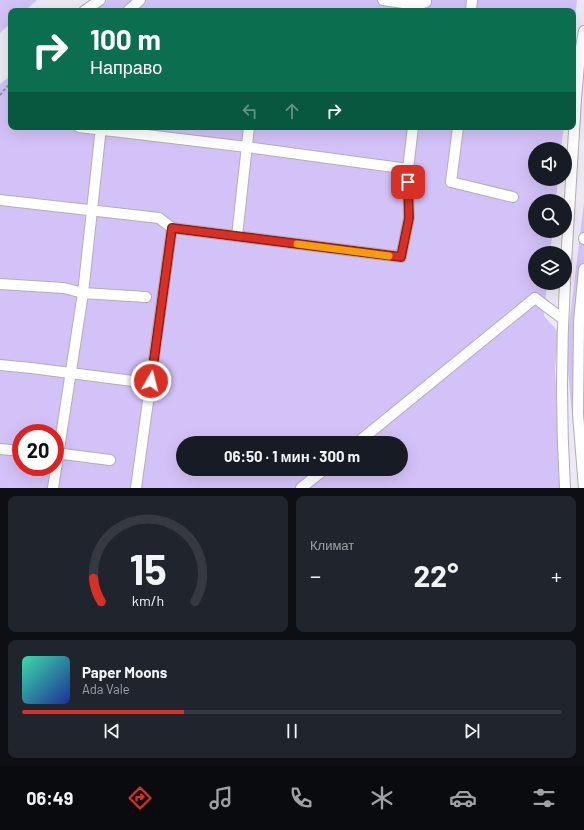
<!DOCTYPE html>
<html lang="ru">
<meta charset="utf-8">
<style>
:root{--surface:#171b24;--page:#20242c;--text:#f1f3f6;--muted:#9ea1a6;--line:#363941;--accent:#d93025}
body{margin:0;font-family:Barlow,sans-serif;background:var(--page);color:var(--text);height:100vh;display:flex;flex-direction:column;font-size:15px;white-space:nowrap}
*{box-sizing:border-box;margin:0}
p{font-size:13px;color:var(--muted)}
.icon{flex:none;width:22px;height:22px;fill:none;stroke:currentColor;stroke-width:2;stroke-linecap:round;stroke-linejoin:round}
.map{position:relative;height:488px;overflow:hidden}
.panel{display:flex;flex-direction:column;gap:8px;padding:8px;background:#0d0f14;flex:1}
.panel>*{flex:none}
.banner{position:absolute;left:8px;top:8px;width:568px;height:122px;border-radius:8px;box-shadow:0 4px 16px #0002;background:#0b6e4f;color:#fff;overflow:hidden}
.controls{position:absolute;left:528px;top:142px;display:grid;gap:8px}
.controls a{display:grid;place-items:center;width:44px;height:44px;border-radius:50%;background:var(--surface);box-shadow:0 4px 16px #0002;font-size:20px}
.speed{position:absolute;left:12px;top:424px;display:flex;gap:8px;font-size:20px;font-weight:700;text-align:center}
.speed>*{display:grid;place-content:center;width:52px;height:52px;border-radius:50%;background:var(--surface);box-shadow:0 4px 16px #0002;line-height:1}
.speed .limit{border:6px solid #d22;background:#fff;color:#111}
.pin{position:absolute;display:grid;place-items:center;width:34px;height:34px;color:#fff;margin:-17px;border-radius:8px;box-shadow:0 2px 6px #0006}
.me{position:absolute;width:44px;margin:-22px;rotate:8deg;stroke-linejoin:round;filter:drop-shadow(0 0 3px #0008)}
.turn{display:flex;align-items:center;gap:14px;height:84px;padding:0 16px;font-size:18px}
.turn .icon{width:52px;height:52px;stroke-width:2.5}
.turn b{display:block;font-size:28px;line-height:34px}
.lanes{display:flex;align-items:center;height:38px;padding:0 16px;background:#0003;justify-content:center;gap:20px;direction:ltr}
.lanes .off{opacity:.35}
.big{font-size:30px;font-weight:700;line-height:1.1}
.panel .widget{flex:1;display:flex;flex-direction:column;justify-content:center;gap:6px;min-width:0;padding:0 14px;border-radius:8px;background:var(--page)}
.panel .dial{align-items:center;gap:0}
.dial svg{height:104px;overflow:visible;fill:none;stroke:var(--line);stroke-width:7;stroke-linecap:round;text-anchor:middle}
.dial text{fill:var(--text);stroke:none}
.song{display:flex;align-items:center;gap:12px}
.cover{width:48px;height:48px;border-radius:6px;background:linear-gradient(135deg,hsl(160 70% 55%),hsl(230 70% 35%))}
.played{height:4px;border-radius:2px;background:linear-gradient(90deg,var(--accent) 30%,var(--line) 30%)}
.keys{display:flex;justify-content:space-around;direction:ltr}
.heat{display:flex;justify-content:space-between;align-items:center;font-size:22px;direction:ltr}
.panel .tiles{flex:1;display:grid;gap:8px;grid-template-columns:1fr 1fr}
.widget:last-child{grid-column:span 2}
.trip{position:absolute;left:176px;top:436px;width:232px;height:40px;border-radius:20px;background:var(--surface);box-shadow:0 4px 16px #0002;font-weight:700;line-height:40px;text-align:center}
.tab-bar{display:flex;height:64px;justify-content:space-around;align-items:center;background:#090b0e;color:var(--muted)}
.tab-bar .icon{width:28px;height:28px}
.tab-bar .active{color:var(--accent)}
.tab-bar b{font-size:18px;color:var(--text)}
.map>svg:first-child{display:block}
.green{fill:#d3c2f7;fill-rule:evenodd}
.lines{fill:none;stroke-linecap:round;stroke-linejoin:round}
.minor-casing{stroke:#b1aeb8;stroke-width:12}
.path{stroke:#97949c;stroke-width:2;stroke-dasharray:3 2;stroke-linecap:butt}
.minor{stroke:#fff;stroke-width:10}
.route-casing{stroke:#8d1f18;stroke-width:10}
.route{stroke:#d93025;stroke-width:7}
.slow{stroke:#f59e0b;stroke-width:7}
</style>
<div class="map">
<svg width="584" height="488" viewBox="0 0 584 488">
<rect width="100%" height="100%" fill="#ece9f4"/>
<path class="green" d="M0 0H37L25 11H11V23L0 33Z
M107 0H577L573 40V11H93Z
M11 75V127H564L561 149H535V179H558L556 201H535V231H553L550 253H535V283H547L544 316 559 333 555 369 562 488H0V84ZM21 433H55V467H21ZM183 443H401V469H183Z
M584 202V488H579L566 350Z"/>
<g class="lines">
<defs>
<path id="minor" d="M383 0 417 5 426 2
M84 11 100 0
M128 11 140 0
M471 11 472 0
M79 127 247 147 408 169
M458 127 451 182 513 197
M0 200 159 218 172 228
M237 236 249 127
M584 238V239
M565 279 576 99 580 53 584 31
M565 283C561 351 561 420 565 488
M0 284 64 288 83 293 146 297
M0 365 31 368 133 381
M357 443 535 298 563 319
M0 449 21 451
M55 453 110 460
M53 488 83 293 101 127
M136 488 172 228 401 257 409 218 408 169 413 127
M301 488 325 469
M584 488 578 414 579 322 584 269"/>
</defs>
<use href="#minor" class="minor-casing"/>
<path class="path" d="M0 95 11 82"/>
<use href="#minor" class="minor"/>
</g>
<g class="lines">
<defs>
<path id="route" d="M151 381 172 228 401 257 409 218 408 182"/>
</defs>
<use href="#route" class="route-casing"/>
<use href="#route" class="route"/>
<path class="slow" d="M297 244 389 256"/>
</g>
</svg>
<div class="controls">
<a><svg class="icon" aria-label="sound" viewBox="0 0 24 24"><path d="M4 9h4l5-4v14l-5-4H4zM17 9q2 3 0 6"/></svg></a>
<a><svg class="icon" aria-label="search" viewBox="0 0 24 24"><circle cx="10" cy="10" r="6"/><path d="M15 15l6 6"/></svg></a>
<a><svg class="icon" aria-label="layers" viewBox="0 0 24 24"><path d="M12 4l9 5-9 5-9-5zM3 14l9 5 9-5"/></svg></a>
</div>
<div class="speed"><div class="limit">20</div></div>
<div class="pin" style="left:408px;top:182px;background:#d93025"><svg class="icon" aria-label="arrive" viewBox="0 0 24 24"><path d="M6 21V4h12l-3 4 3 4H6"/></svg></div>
<svg class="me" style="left:151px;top:381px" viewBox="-20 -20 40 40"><circle r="17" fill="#d93025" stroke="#fff" stroke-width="3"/><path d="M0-11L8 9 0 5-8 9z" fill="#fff"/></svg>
<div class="trip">06:50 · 1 мин · 300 m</div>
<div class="banner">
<div class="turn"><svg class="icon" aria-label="right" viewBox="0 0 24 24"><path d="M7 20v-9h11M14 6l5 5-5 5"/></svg><div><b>100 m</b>Направо</div></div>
<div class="lanes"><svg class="icon off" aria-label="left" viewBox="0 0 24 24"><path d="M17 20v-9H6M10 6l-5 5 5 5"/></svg><svg class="icon off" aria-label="ahead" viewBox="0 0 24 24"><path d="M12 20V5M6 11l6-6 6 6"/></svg><svg class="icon" aria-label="right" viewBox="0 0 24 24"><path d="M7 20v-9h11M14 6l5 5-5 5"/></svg></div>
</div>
</div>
<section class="panel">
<div class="tiles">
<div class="widget dial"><svg viewBox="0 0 100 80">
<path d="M14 69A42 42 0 1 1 86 69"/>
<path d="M14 69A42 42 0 0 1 8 51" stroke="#d93025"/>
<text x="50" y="56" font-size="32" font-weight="700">15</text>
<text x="50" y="72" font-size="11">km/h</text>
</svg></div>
<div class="widget"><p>Климат</p>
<div class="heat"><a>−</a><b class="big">22°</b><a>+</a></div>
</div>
<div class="widget">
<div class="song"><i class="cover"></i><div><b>Paper Moons</b><p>Ada Vale</p></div></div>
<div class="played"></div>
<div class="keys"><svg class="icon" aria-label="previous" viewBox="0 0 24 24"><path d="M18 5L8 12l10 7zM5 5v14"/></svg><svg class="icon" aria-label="pause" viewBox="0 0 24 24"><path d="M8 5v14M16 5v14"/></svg><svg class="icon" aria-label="next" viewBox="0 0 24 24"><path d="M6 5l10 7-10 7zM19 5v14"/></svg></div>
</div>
</div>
</section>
<nav class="tab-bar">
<b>06:49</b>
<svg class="icon active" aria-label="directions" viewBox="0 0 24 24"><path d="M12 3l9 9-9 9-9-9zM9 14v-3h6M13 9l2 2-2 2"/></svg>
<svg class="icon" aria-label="music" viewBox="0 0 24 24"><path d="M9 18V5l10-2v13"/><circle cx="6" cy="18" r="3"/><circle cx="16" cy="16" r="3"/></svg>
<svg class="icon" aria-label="phone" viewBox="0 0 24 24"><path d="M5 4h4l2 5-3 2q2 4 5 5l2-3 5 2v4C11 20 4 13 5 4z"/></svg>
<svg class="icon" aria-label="climate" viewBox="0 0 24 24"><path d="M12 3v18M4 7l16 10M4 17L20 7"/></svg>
<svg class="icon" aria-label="car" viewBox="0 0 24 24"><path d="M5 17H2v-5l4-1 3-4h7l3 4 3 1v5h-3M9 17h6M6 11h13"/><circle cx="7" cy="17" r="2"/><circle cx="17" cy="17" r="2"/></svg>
<svg class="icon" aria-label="filters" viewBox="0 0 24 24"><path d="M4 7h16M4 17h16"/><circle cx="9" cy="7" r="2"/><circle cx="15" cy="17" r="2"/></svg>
</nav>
